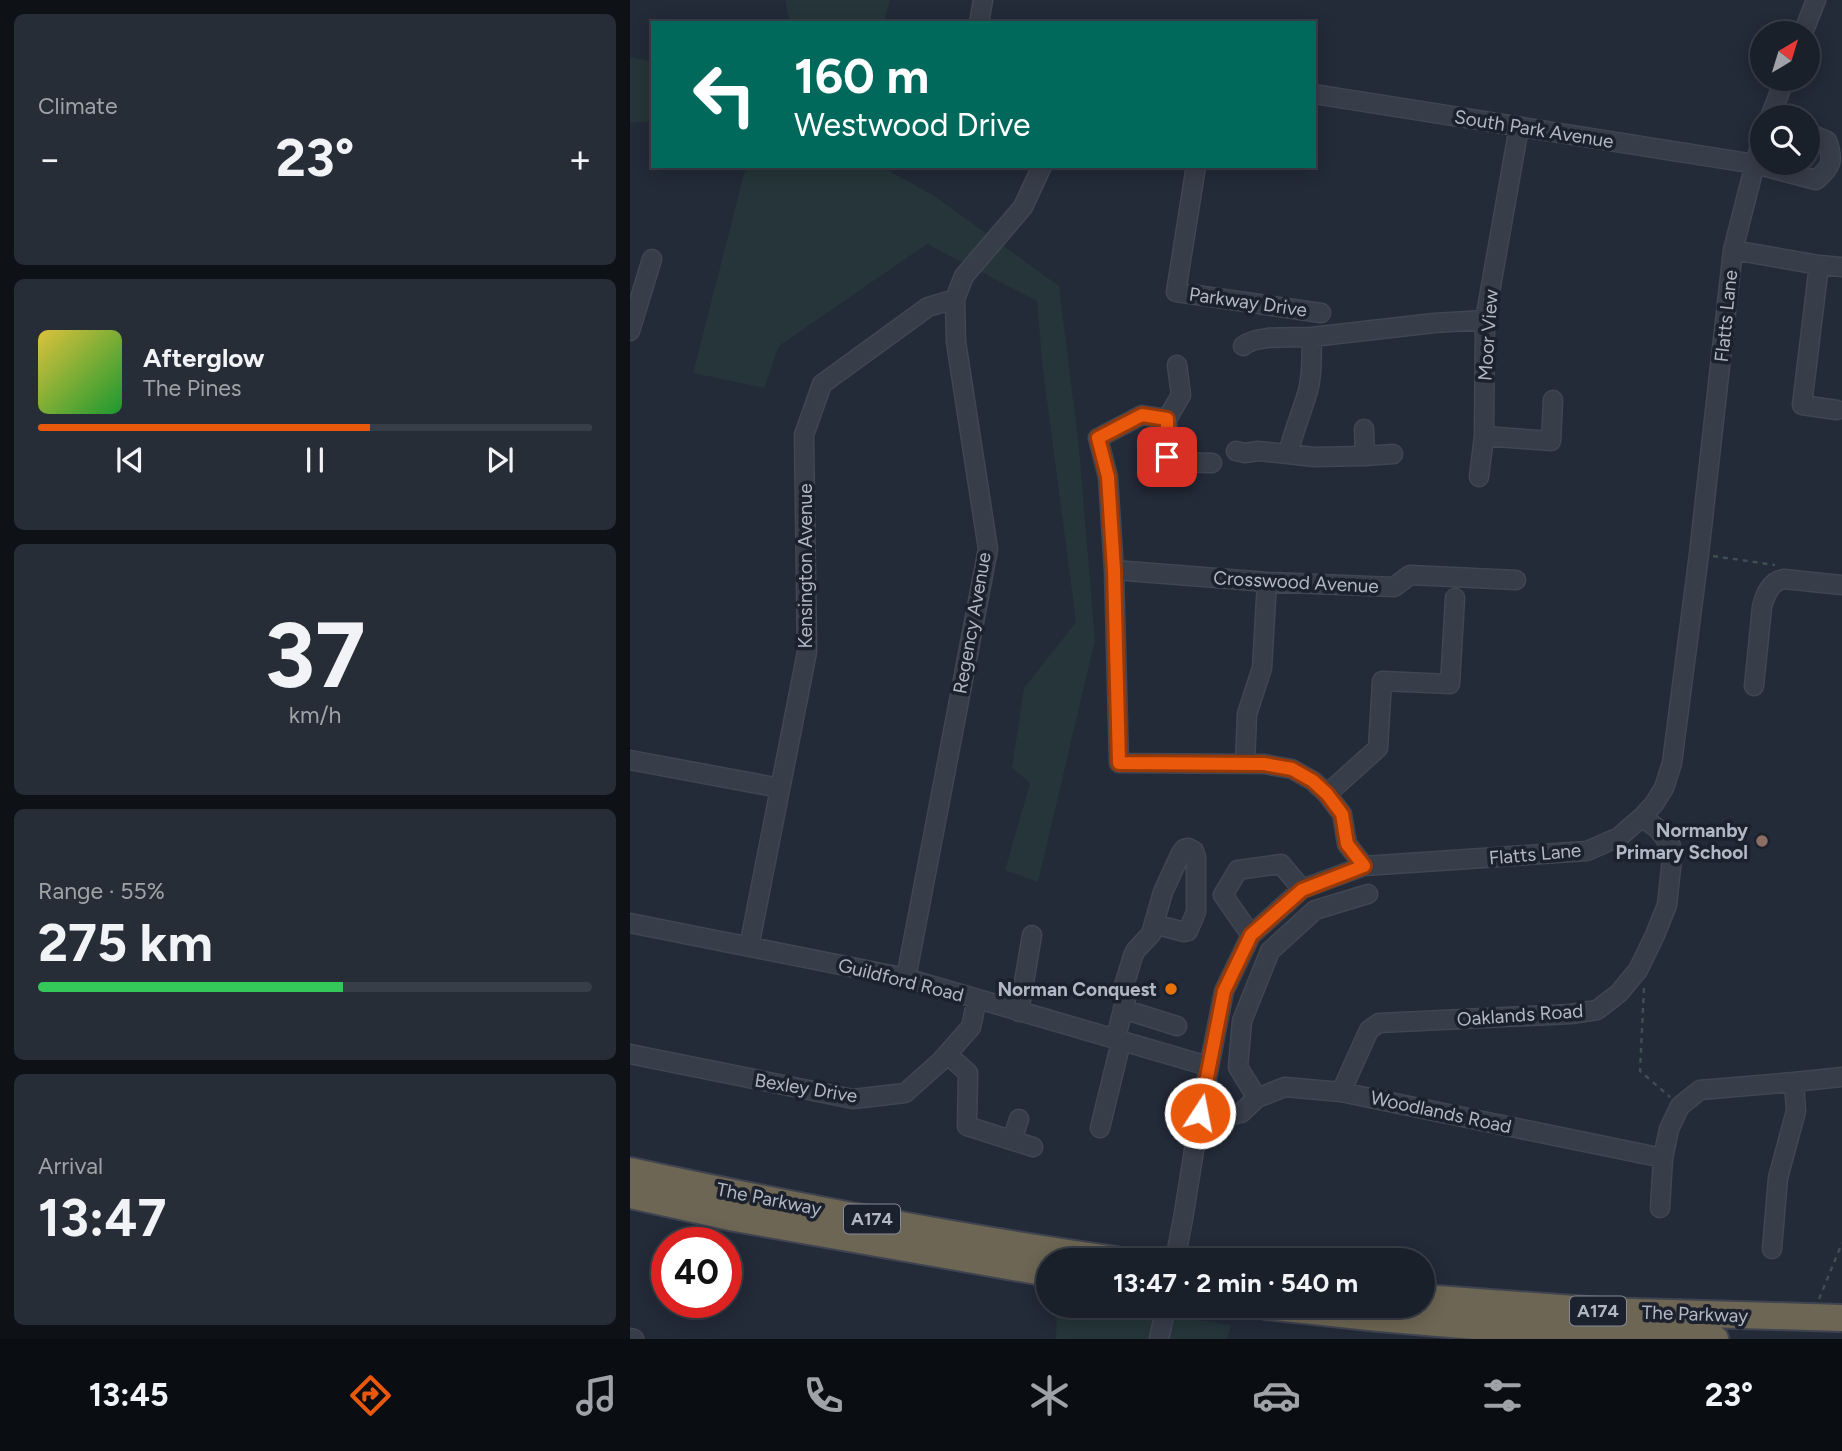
<!DOCTYPE html>
<meta charset="utf-8">
<style>
:root{--surface:#1a202a;--page:#272d36;--text:#f1f3f6;--muted:#9fa3a8;--line:#383e47;--accent:#ea580c}
body{margin:0;font-family:Figtree,sans-serif;background:var(--page);color:var(--text);height:100vh;display:flex;flex-direction:column;font-size:26px;white-space:nowrap}
*{box-sizing:border-box;margin:0}
p{font-size:23px;color:var(--muted)}
.icon{flex:none;width:38px;height:38px;fill:none;stroke:currentColor;stroke-width:2;stroke-linecap:round;stroke-linejoin:round}
.map{position:relative;flex:1;overflow:hidden}
.panel{display:flex;flex-direction:column;gap:14px;padding:14px;background:#0e1217;width:630px}
.panel>*{flex:none}
.banner{position:absolute;left:21px;top:21px;width:665px;height:147px;border-radius:0px;box-shadow:0 4px 18px #0003,0 0 0 2px var(--line);background:#00695c;color:#fff;overflow:hidden}
.needle{width:46px;rotate:38deg}
.controls{position:absolute;left:1120px;top:21px;display:grid;gap:14px}
.controls a{display:grid;place-items:center;width:70px;height:70px;border-radius:50%;background:var(--surface);box-shadow:0 4px 18px #0003,0 0 0 2px var(--line);font-size:35px}
.speed{position:absolute;left:21px;top:1227px;display:flex;gap:14px;font-size:35px;font-weight:700;text-align:center}
.speed>*{display:grid;place-content:center;width:91px;height:91px;border-radius:50%;background:var(--surface);box-shadow:0 4px 18px #0003,0 0 0 2px var(--line);line-height:1}
.speed .limit{border:10px solid #d22;background:#fff;color:#111}
.pin{position:absolute;display:grid;place-items:center;width:60px;height:60px;color:#fff;margin:-30px;border-radius:14px;box-shadow:0 4px 10px #0006}
.me{position:absolute;width:77px;margin:-38px;rotate:11deg;stroke-linejoin:round;filter:drop-shadow(0 0 5px #0008)}
.turn{display:flex;align-items:center;gap:24px;height:147px;padding:0 28px;font-size:32px}
.turn .icon{width:91px;height:91px;stroke-width:2.5}
.turn b{display:block;font-size:49px;line-height:60px}
.big{font-size:52px;font-weight:700;line-height:1.1}
.panel .tile{flex:1;display:flex;flex-direction:column;justify-content:center;gap:10px;min-width:0;padding:0 24px;border-radius:10px;background:var(--page)}
.panel .dial{align-items:center;gap:0}
.dial b{font-size:91px;line-height:1}
.song{display:flex;align-items:center;gap:21px}
.cover{width:84px;height:84px;border-radius:10px;background:linear-gradient(135deg,hsl(50 70% 55%),hsl(130 70% 35%))}
.played{height:7px;border-radius:4px;background:linear-gradient(90deg,var(--accent) 60%,var(--line) 60%)}
.keys{display:flex;justify-content:space-around;direction:ltr}
.heat{display:flex;justify-content:space-between;align-items:center;font-size:38px;direction:ltr}
.charge{height:10px;border-radius:5px;background:linear-gradient(90deg,#34c759 55%,var(--line) 0)}
.trip{position:absolute;left:406px;top:1248px;width:399px;height:70px;border-radius:35px;background:var(--surface);box-shadow:0 4px 18px #0003,0 0 0 2px var(--line);font-weight:700;line-height:70px;text-align:center}
.dock{display:flex;height:112px;justify-content:space-around;align-items:center;background:#0a0d11;color:var(--muted)}
.dock .icon{width:49px;height:49px}
.dock .selected{color:var(--accent)}
.dock b{font-size:32px;color:var(--text)}
main{display:flex;flex:1;min-height:0}
.map>svg:first-child{display:block}
.green{fill:#253539}
.lines{fill:none;stroke-linecap:round;stroke-linejoin:round}
.minor-casing{stroke:#404652;stroke-width:21}
.highway-casing{stroke:#3f4450;stroke-width:30}
.path{stroke:#3e4e52;stroke-width:2.5;stroke-dasharray:5 5;stroke-linecap:butt}
.minor{stroke:#373d49;stroke-width:18}
.highway{stroke:#6e6654;stroke-width:26}
.highway-bridge-casing{stroke:#3f4450;stroke-width:30;stroke-linecap:butt}
.highway-bridge{stroke:#6e6654;stroke-width:26}
.route-casing{stroke:#983908;stroke-width:18}
.route{stroke:#ea580c;stroke-width:12}
.education-dot{fill:#8d6e63;stroke:#1c222d;stroke-width:2.5}
.food-dot{fill:#e8710a;stroke:#1c222d;stroke-width:2.5}
.labels{text-anchor:middle;dominant-baseline:central;stroke-width:7;stroke-linejoin:round;paint-order:stroke}
.shield{fill:#1c222d;stroke:#858a97;stroke-width:2}
.shield-label{font-size:18px;font-weight:bold;fill:#b2b7c5}
.street-label{font-size:19px;fill:#b2b7c5;stroke:#1c222d}
.poi-label{font-size:19px;font-weight:bold;fill:#b2b7c5;stroke:#1c222d;text-anchor:end}
</style>
<main>
<section class="panel">
<div class="tile"><p>Climate</p>
<div class="heat"><a>−</a><b class="big">23°</b><a>+</a></div>
</div>
<div class="tile">
<div class="song"><i class="cover"></i><div><b>Afterglow</b><p>The Pines</p></div></div>
<div class="played"></div>
<div class="keys"><svg class="icon" aria-label="previous" viewBox="0 0 24 24"><path d="M18 5L8 12l10 7zM5 5v14"/></svg><svg class="icon" aria-label="pause" viewBox="0 0 24 24"><path d="M8 5v14M16 5v14"/></svg><svg class="icon" aria-label="next" viewBox="0 0 24 24"><path d="M6 5l10 7-10 7zM19 5v14"/></svg></div>
</div>
<div class="tile dial"><b>37</b><p>km/h</p></div>
<div class="tile"><p>Range · 55%</p><b class="big">275 km</b><div class="charge"></div></div>
<div class="tile"><p>Arrival</p><b class="big">13:47</b></div>
</section>
<div class="map">
<svg width="1212" height="1339" viewBox="0 0 1212 1339">
<rect width="100%" height="100%" fill="#232a38"/>
<path class="green" d="M155 0H260L254 23H160Z
M0 57 23 62V121L0 123Z
M116 166H250L303 195 429 286 449 448 465 640 408 882 375 870 400 783 382 768 394 688 446 622 412 362 407 301 297 244 149 346 134 388 63 373Z
M427 1306H471L601 1325 597 1339H426Z"/>
<g class="lines">
<defs>
<path id="minor" d="M349 23 353 0
M1173 33 1186 0
M684 94 1125 164 1186 180C1202 167 1204 160 1197 141L1178 133
M1140 117 1155 79
M889 127 855 320 854 436 921 441 923 400
M566 166 546 292 691 313
M1103 250 1189 265 1212 267
M1189 265 1172 405 1207 410
M0 331 22 259
M613 346C627 334 664 338 682 337
M547 365 551 395 537 419V457L541 462 582 463
M537 419 512 415 468 438 478 477 484 570 489 763 634 764 662 769 683 781 697 794 712 814 717 844 734 866
M606 451 615 453 628 451 658 454C663 433 671 414 677 394 683 376 681 356 682 337L804 323 855 320
M658 454 684 457 735 456 734 429
M735 456 763 454
M849 477 854 436
M484 570 637 582 764 587 780 575 886 580
M1124 686 1132 607C1135 595 1140 581 1154 579L1212 585
M0 760 150 788
M615 764 617 714 632 668 637 582
M697 794 748 748 752 681 820 684 825 598
M0 923 276 978 578 1066
M621 935 593 895 608 870 651 864 672 889
M119 947 177 652 174 435 192 384 298 307 325 299
M276 978 358 549 326 342 325 299 334 276 393 207 412 166
M493 1009 547 1026
M389 1012 402 935
M485 1040 496 999 493 989 503 956 506 950 521 934 533 892 551 853 554 849 558 848 564 851 566 857V912L558 931 554 932 524 924
M0 1054 223 1099 275 1093 311 1061 341 1027 347 999
M317 1054 338 1073 337 1126 403 1147
M1164 1082 1212 1077
M711 1092 739 1030 749 1023 941 1014 967 1010 989 993 1008 970 1025 935 1037 905 1042 859 1041 846 1028 829 1012 817
M627 1098 608 1067 612 1021 640 951 685 910 738 894
M595 1116 611 1113 627 1098 655 1087 711 1092 1033 1158
M470 1128 491 1042
M382 1140 389 1119
M1030 1208 1033 1158 1039 1129 1050 1106 1070 1090 1164 1082 1166 1111 1148 1178 1142 1249
M545 1260 553 1219 570 1113 594 991 621 935 672 889 734 866 957 851 989 837 1012 817 1024 804 1034 788 1042 763 1069 554 1103 250 1125 164 1132 140
M0 1338 4 1339
M529 1339 536 1306"/>
<path id="highway" d="M0 1171C161 1206 323 1237 486 1260
M0 1195 105 1218 418 1273
M793 1298 971 1311 1144 1316
M637 1306 749 1318 867 1328 1085 1339"/>
</defs>
<use href="#minor" class="minor-casing"/>
<use href="#highway" class="highway-casing"/>
<path class="path" d="M1083 556 1145 565
M1014 988 1010 1071 1040 1097
M1189 1299 1212 1243"/>
<use href="#minor" class="minor"/>
<use href="#highway" class="highway"/>
<defs>
<path id="highway-bridge" d="M1144 1316 1212 1318"/>
</defs>
<use href="#highway-bridge" class="highway-bridge-casing"/>
<use href="#highway-bridge" class="highway-bridge"/>
</g>
<g class="lines">
<defs>
<path id="route" d="M537 457V419L512 415 468 438 478 477 484 570 489 763 634 764 662 769 683 781 697 794 712 814 717 844 734 866 672 890 621 935 594 991 570 1113"/>
</defs>
<use href="#route" class="route-casing"/>
<use href="#route" class="route"/>
</g>
<circle class="education-dot" cx="1132" cy="841" r="7"/>
<circle class="food-dot" cx="541" cy="989" r="7"/>
<g class="labels">
<g class="shield">
<rect x="214" y="1204.5" width="56" height="29" rx="5"/>
<rect x="940" y="1296.5" width="56" height="29" rx="5"/>
</g>
<g class="shield-label">
<text x="242" y="1219">A174</text>
<text x="968" y="1311">A174</text>
</g>
<g class="street-label">
<text transform="translate(904 129) rotate(9)">South Park Avenue</text>
<text transform="translate(618 302) rotate(8)">Parkway Drive</text>
<text transform="translate(1096 316) rotate(-84)">Flatts Lane</text>
<text transform="translate(858 335) rotate(-86)">Moor View</text>
<text transform="translate(175 566) rotate(-90)">Kensington Avenue</text>
<text transform="translate(666 582) rotate(3)">Crosswood Avenue</text>
<text transform="translate(342 623) rotate(-80)">Regency Avenue</text>
<text transform="translate(905 854) rotate(-5)">Flatts Lane</text>
<text transform="translate(271 980) rotate(14)">Guildford Road</text>
<text transform="translate(890 1015) rotate(-4)">Oaklands Road</text>
<text transform="translate(176 1088) rotate(9)">Bexley Drive</text>
<text transform="translate(811 1112) rotate(12)">Woodlands Road</text>
<text transform="translate(139 1199) rotate(11)">The Parkway</text>
<text transform="translate(1065 1314) rotate(2)">The Parkway</text>
</g>
<g class="poi-label">
<text x="1118" y="830">Normanby<tspan x="1118" dy="22">Primary School</tspan></text>
<text x="527" y="989">Norman Conquest</text>
</g>
</g>
</svg>
<div class="controls">
<a><svg class="needle" viewBox="-14 -14 28 28"><path d="M0-13l5 13h-10z" fill="#e53935"/><path d="M0 13l5-13h-10z" fill="#9fa3a8"/></svg></a>
<a><svg class="icon" aria-label="search" viewBox="0 0 24 24"><circle cx="10" cy="10" r="6"/><path d="M15 15l6 6"/></svg></a>
</div>
<div class="speed"><div class="limit">40</div></div>
<div class="pin" style="left:537px;top:457px;background:#d93025"><svg class="icon" aria-label="arrive" viewBox="0 0 24 24"><path d="M6 21V4h12l-3 4 3 4H6"/></svg></div>
<svg class="me" style="left:570px;top:1113px" viewBox="-20 -20 40 40"><circle r="17" fill="#ea580c" stroke="#fff" stroke-width="3"/><path d="M0-11L8 9 0 5-8 9z" fill="#fff"/></svg>
<div class="trip">13:47 · 2 min · 540 m</div>
<div class="banner">
<div class="turn"><svg class="icon" aria-label="left" viewBox="0 0 24 24"><path d="M17 20v-9H6M10 6l-5 5 5 5"/></svg><div><b>160 m</b>Westwood Drive</div></div>
</div>
</div>
</main>
<nav class="dock">
<b>13:45</b>
<svg class="icon selected" aria-label="directions" viewBox="0 0 24 24"><path d="M12 3l9 9-9 9-9-9zM9 14v-3h6M13 9l2 2-2 2"/></svg>
<svg class="icon" aria-label="music" viewBox="0 0 24 24"><path d="M9 18V5l10-2v13"/><circle cx="6" cy="18" r="3"/><circle cx="16" cy="16" r="3"/></svg>
<svg class="icon" aria-label="phone" viewBox="0 0 24 24"><path d="M5 4h4l2 5-3 2q2 4 5 5l2-3 5 2v4C11 20 4 13 5 4z"/></svg>
<svg class="icon" aria-label="climate" viewBox="0 0 24 24"><path d="M12 3v18M4 7l16 10M4 17L20 7"/></svg>
<svg class="icon" aria-label="car" viewBox="0 0 24 24"><path d="M5 17H2v-5l4-1 3-4h7l3 4 3 1v5h-3M9 17h6M6 11h13"/><circle cx="7" cy="17" r="2"/><circle cx="17" cy="17" r="2"/></svg>
<svg class="icon" aria-label="filters" viewBox="0 0 24 24"><path d="M4 7h16M4 17h16"/><circle cx="9" cy="7" r="2"/><circle cx="15" cy="17" r="2"/></svg>
<b>23°</b>
</nav>
